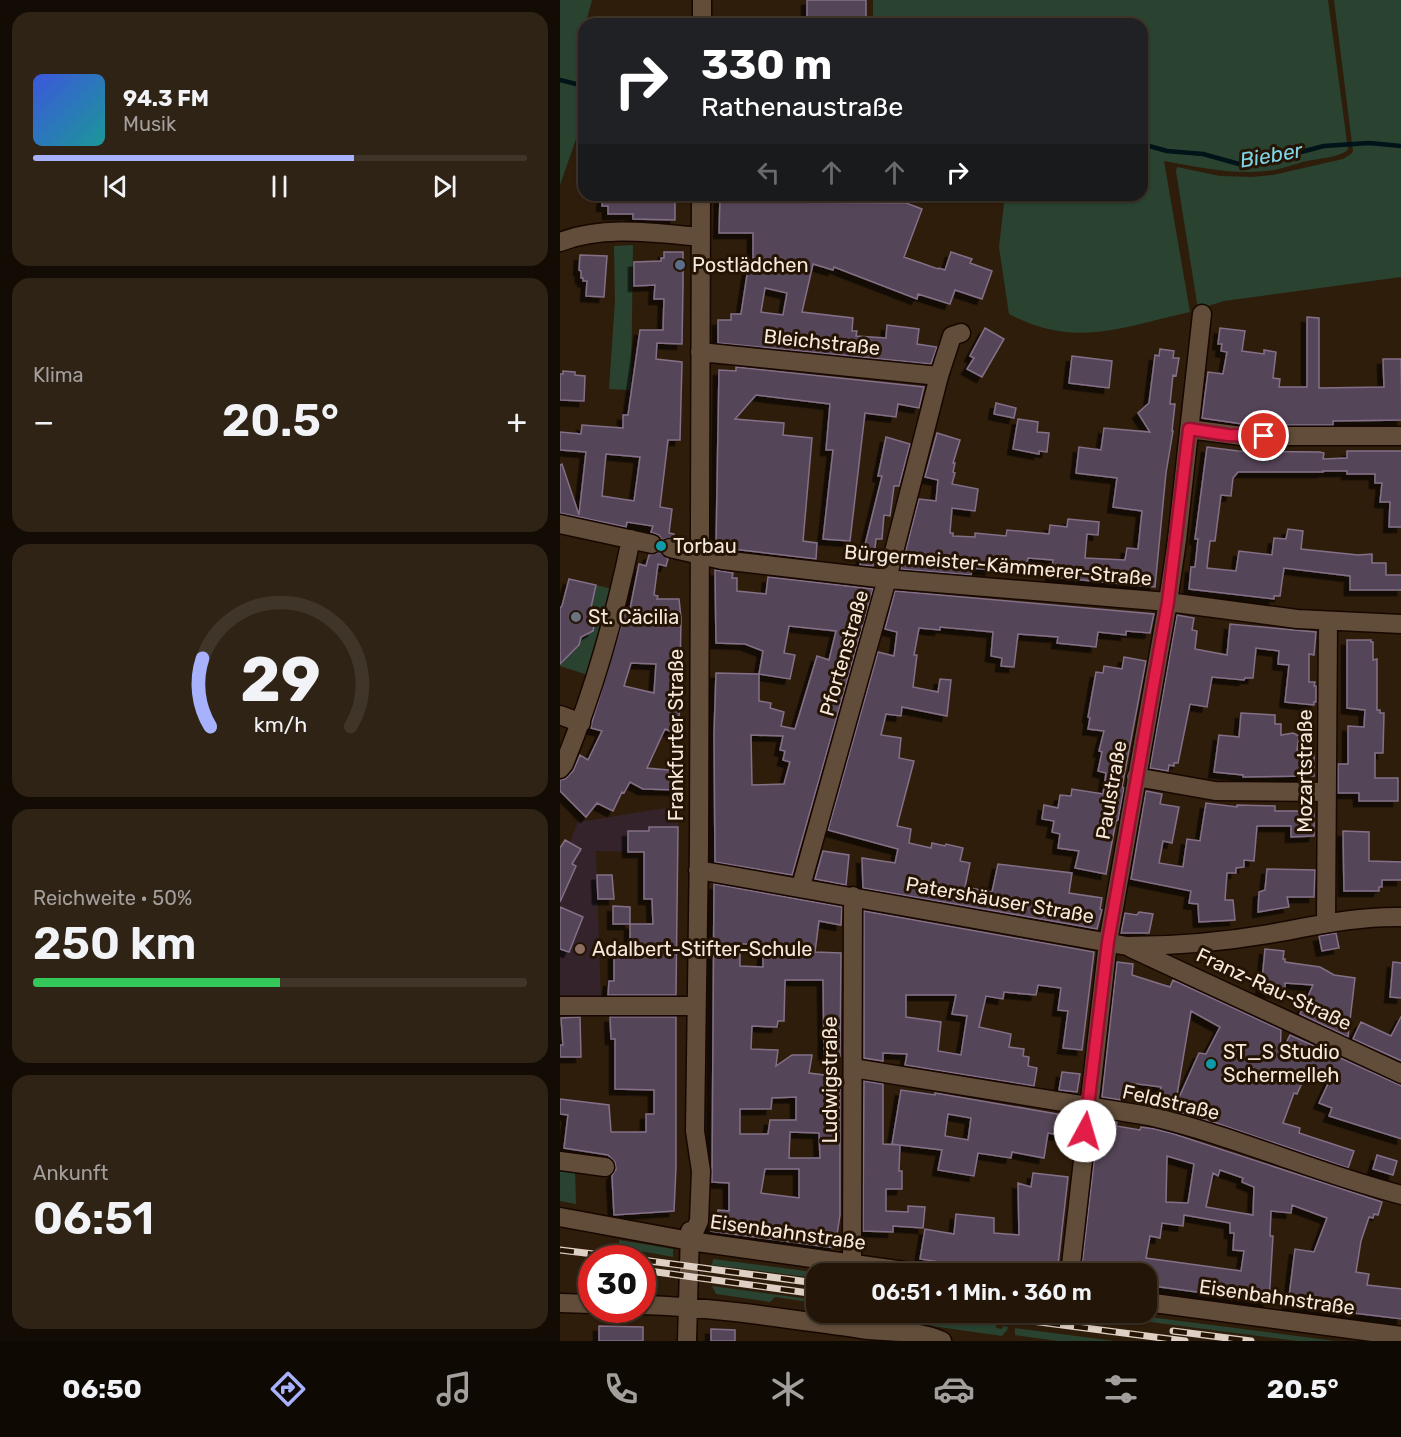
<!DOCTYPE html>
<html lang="de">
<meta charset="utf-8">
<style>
:root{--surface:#231608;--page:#2f2316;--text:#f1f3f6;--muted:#a39f9c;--line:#403529;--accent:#a7b1fc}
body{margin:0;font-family:Rubik,sans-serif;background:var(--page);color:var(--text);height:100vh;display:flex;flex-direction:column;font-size:22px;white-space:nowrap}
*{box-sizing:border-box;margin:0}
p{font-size:20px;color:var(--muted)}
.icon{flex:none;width:33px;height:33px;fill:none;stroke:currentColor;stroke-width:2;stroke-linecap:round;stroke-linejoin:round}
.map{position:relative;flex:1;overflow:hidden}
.panel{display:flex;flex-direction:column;gap:12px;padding:12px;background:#130c04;width:560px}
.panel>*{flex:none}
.banner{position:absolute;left:18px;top:18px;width:570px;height:183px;border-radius:18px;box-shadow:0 2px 4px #0004,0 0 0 2px var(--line);background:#202124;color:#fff;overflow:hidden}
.speed{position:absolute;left:18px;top:1245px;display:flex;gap:12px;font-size:30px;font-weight:700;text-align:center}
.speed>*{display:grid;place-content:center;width:78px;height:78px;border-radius:50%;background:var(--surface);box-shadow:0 2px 4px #0004,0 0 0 2px var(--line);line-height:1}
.speed .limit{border:9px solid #d22;background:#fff;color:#111}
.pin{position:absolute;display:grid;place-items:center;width:51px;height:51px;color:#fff;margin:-26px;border:3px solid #fff;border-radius:50%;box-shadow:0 2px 6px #0007}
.me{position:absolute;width:66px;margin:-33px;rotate:6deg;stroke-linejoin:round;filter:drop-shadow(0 0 4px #0008)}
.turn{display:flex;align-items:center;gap:21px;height:126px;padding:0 24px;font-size:27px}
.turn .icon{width:78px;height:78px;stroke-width:2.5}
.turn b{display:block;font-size:42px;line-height:51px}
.lanes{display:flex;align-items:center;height:57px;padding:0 24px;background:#0003;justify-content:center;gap:30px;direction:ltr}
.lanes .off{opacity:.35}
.big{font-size:45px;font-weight:600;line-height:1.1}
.panel .widget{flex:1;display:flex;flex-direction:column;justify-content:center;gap:9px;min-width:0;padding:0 21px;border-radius:18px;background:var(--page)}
.panel .dial{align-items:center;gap:0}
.dial svg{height:156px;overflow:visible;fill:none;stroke:var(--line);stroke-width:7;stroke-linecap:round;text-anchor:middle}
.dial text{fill:var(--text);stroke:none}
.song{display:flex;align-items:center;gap:18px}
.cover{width:72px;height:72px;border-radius:9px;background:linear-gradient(135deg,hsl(230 70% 55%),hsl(180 70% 35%))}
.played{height:6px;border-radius:3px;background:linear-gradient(90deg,var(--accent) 65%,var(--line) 65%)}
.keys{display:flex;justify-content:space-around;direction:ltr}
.heat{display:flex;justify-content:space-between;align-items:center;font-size:33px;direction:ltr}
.charge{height:9px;border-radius:4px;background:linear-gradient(90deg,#34c759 50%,var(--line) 0)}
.trip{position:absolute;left:246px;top:1263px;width:351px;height:60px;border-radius:18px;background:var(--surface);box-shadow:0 2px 4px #0004,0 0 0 2px var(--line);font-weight:600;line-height:60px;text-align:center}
.tabs{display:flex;height:96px;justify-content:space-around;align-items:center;background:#0e0903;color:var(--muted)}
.tabs .icon{width:42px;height:42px}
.tabs .selected{color:var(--accent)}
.tabs b{font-size:27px;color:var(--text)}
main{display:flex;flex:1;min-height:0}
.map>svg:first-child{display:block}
.education{fill:#34232b}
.green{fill:#2a4331}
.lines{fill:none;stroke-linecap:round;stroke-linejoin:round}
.stream{stroke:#001318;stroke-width:4.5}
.building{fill:#554459;stroke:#837087;stroke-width:1.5;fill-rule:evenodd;filter:url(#shadow)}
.minor-casing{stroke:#170700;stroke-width:21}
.minor{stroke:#624d3a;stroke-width:18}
.rail-casing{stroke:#ded0c4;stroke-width:7}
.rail{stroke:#251403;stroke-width:4.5;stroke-dasharray:14;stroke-linecap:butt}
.route-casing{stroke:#92132f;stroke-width:15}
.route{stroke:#e11d48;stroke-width:10}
.service-dot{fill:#5c6f8a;stroke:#251403;stroke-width:2}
.culture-dot{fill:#0f9aa8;stroke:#251403;stroke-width:2}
.worship-dot{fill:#6b7280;stroke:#251403;stroke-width:2}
.education-dot{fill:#8d6e63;stroke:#251403;stroke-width:2}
.labels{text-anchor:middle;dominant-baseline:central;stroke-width:6;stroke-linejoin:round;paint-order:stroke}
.poi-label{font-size:20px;fill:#f5e8dd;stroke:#251403;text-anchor:start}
.street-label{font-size:20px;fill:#f5e8dd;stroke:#251403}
.water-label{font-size:21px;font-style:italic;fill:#7dd5e7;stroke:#251403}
</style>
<main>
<section class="panel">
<div class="widget">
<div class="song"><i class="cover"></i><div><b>94.3 FM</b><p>Musik</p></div></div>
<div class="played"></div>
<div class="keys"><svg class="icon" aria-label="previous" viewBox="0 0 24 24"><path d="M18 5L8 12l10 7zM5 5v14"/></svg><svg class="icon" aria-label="pause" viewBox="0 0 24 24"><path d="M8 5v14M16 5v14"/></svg><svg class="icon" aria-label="next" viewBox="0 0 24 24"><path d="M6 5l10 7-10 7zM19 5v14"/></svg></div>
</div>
<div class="widget"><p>Klima</p>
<div class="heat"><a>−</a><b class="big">20.5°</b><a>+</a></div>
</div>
<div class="widget dial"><svg viewBox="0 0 100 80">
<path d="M14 69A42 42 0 1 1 86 69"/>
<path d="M14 69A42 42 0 0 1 10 34" stroke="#a7b1fc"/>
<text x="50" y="56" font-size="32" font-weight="700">29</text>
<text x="50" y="72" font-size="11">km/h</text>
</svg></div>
<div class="widget"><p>Reichweite · 50%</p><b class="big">250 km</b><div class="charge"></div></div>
<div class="widget"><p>Ankunft</p><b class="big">06:51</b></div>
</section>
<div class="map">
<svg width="842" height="1341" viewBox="0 0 842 1341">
<defs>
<filter id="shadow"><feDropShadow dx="-5.5" dy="5.5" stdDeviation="0" flood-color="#0009"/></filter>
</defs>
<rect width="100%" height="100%" fill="#2f1d0b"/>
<path class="education" d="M118 806V853L36 851 41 1000H0V848L5 840 10 842 18 822Z"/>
<path class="green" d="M0 0H32L17 56 24 60V116L0 185Z
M313 0H768L788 150C776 158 761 158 747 161 734 164 720 170 706 171 671 175 639 167 604 161L630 312C562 327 515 349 449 314L439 247 445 195H582V24H313Z
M774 0H841V277L664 301 638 309 616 171 617 167 660 176 692 177 713 175 783 159 791 154 793 151Z
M73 245 71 390 49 389 55 301 54 246Z
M36 585 52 589 31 676 0 666V650L1 652 11 654 19 647 21 637 24 638 33 630 30 612Z
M0 1167 15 1169 16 1204 0 1201Z
M59 1240 113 1249V1257L59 1247Z
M153 1259 261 1273 256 1274V1278L152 1265Z
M152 1286 256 1300V1303L215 1297 210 1302 156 1294Z
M295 1313H345L436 1325V1328L442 1329 443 1326 448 1327 447 1330 442 1336 358 1324 355 1321Z
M521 1313H558L775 1341H737Z
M455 1328 555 1341H498L455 1335Z"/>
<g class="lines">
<path class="stream" d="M0 80 24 86
M582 144 607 151 643 154 679 164 704 159 721 153 741 152 764 146 809 143 842 146"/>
</g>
<path class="building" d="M247 0H306V24H247Z
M43 195H115V220L73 219V214H48V206H42Z
M160 198 190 199V202L346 203 362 209 344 257 378 269 379 268 385 270 391 252 412 259 410 263 432 271 422 299 395 290 390 304 358 294 357 299 274 267 273 270 253 264 242 312 293 318 292 331H297L296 336 326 338 327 325 359 329 357 344 377 347 371 364 158 343V320H171V314H181L189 262 193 263V233H159ZM205 288 227 293 223 315 201 312Z
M104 252H123V285L122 344 97 343 96 359 122 362 120 440H108L100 507 112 509 109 533 114 534 113 537 102 540 99 535 91 532 93 526 67 522 66 527 0 513V465L2 464 19 515 26 452 0 450V432L21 434 22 425 63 428V415H68L80 330H103L104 299H94L95 285 74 286V262L101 261V258H104ZM46 454 80 457 74 501 42 496Z
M20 255 47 256 44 297 26 296 27 281H23V278H21V271L19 270Z
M747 317 759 318V388L824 387 823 359H841L842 420 773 421V425H689L642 418 648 372 663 374 667 352 661 351 662 344H658L660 328 685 331 682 351 704 354V350L716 352 713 378 720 379 719 387H747Z
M425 328 444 339 422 377 407 369 414 358 410 356Z
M600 349 614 351 613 358H619L616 376 613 375 610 404H615L612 431H613L606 473 595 587 491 577 493 560 468 558 467 563 431 560 430 570 412 568 411 575 341 569 359 499 376 501 378 480 365 477 377 433 400 440 393 463H395L393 472 395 473 392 484 418 489 415 511 392 508 390 533H393V536L415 537V533L446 536 447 530 489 534 490 525 507 527 508 519 539 522 538 535 527 534 525 558 565 560 567 548 578 549 582 511 553 507 557 478 516 473 519 447 541 450 544 428 590 432 578 413 589 403 595 355 599 356Z
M512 356 552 361 549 388 509 383Z
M176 367 364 387 359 408 338 404 336 417 305 413 290 541 263 539 273 450H266L270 404 196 395 175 419 224 423 223 435 252 438 243 541 257 543 256 559 156 547 159 370 176 371Z
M3 371 15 372V375L25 376 24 401 0 400V374H3Z
M436 403 456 408 454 418 434 414Z
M458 419 478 422 477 432 489 433 487 452 479 451V454L453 449Z
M326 437 350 444 339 486H334L330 516 324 515 322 539H316L313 566 300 565 322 476H318Z
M647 447 678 451 760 452 764 453 763 459 787 458V451H842V527H829L830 502H820L822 483H815V474H787V471H763V472H678L673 478 671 496 661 495 655 541H650L647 568 676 571 679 551 712 555 714 538 726 539 728 529 743 531 741 549 798 555 812 554V563H826V575H842V590H790V576L724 568 720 596H714V599L629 589 631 567H635L638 539H635Z
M100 552 108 559 106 566 98 564 94 595 98 596 97 599H119L121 618 119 735 105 729 87 768 119 771V790L83 789 70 782 64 793 62 792 53 811 37 803 26 817 0 791V780L5 779 13 771 20 755 28 760 42 731 31 728 32 722 65 613 69 614 79 564 86 566 89 555ZM71 663 96 664 94 693 64 686Z
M155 570 173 573 172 578H177V591L206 594 208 577 313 589 232 875 155 862 154 734 156 673 199 674 203 651 185 644 156 643ZM229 626 276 631 269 660 257 656 235 729 221 726 224 712 210 708 211 703 199 701V674L230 679 235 655 224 653ZM191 735 223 736 220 750 225 751 223 760 230 762 224 784 192 785Z
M9 579 36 585 30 612 35 621 33 631 21 637 19 645 0 664V608L2 606Z
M335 591 594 614 590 633 566 631V635L538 632 536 647 497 643 498 637 458 634 454 667 441 666 442 658 431 656 433 632 380 627V630L359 628 354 655H357L353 687 378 692 380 679 391 680 387 716 342 707 341 716 326 714 321 735 341 738 339 758 354 761 337 826 351 829 349 843 371 848 372 843 385 846 386 844 403 848 400 861 410 863 405 887 432 892 438 864 512 873 509 893 542 898 540 909 542 910 537 929 303 888 302 858 335 863 338 849 268 830 318 652 334 656 337 632 325 629Z
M617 615 634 618 632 630 637 631 635 649 667 655 670 624 756 632 754 655 749 654V682H755L754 686H756V702H754V705L725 702 729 665 718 664 719 651 696 648 693 678H685L684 680 652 677 647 707 630 704 618 763H614V766L609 765 608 771 590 768Z
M787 640H811V642H813V660L817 659V710H820V713H824L823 753H815V778H838V801H799V793H778V764H788V726L804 727 805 710 787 708Z
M564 657 586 661 562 787 564 788 558 820 556 821 546 874 515 868 519 851 498 848 500 834 492 832 494 821 482 819 484 805 498 808 500 795 511 796 512 789 543 794 546 773 538 771 542 752 539 751 544 731 528 729 530 718 528 717 536 672 543 673 544 666 562 669Z
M681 713 715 715V724H721V735L733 733 739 736 737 750H741V753H754V776L683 777V775L654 772 659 735 679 737Z
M586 791 602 794 600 804 619 807 612 843 603 841 599 863 623 867 627 839 640 841 646 803 677 807V805L715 806V811H754V836L731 837V826H697L694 861 684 860V867L676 868V873H667L665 900H673L675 920 639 922 638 904 629 903 631 891 571 879Z
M89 827H118L116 995H48L49 981H54V949H70V924H93L92 899H84V852H68V831H89Z
M783 831 809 832V861L842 862V880H822V887H819V891H784Z
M5 840 21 849 12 864 16 866 0 902V848Z
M263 851 289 855 286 885 255 879Z
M707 869 755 870 754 897H727L729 907 698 912 699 892 705 890Z
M37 875H52L54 899H38Z
M154 884 282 907 281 925 259 921 255 952 281 953 280 1056 264 1054 263 980H225L224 1021H218L217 1027 192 1026 191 1049 218 1050 216 1066 232 1055H252L249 1073 280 1077V1215L275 1248 151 1231 153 1213 158 1214V1210L169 1211V1183L152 1182ZM180 944H203V967L180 966ZM236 1097V1120H210L208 1134H180V1109H211L212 1098ZM230 1132 259 1133 260 1158H229ZM205 1169H239V1198L201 1193Z
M53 906 70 907V924H53Z
M0 907 23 917 9 952 0 949Z
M304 911 534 952 522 1050 503 1048 508 1011 498 1010 501 988 478 985 476 995 444 992 443 999 426 996 419 1027 451 1034 449 1047 464 1049 463 1056 469 1057 468 1066 477 1068 474 1086 345 1065 347 1054 323 1053V1061L304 1058ZM346 995H396L392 1014 407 1016 401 1055 378 1051 381 1022 346 1017Z
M579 912 593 914 589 933H561L565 913 577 915Z
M776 933 779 948 762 951 759 936Z
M705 949 724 951 723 959H725V962L760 967 774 975 795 978 788 1037 740 1014 753 985 725 983V993L701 991Z
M557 962 573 964 572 975 610 987 613 980 721 1030 720 1056 730 1035 842 1086V1139L769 1116 772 1108 759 1103 772 1075 750 1065 737 1094 734 1093 723 1123 740 1128 739 1133 794 1151 788 1168 656 1123 597 1106 601 1087 570 1083 569 1096 561 1095 560 1100 542 1097ZM631 1011 660 1027 646 1054 639 1053 617 1102 616 1101Z
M833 962 842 963V998L830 997Z
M842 1015V1061L793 1039 801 1022 831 1036Z
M20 1017 21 1057H0V1045H3L1 1018Z
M50 1017H116V1167L114 1211 54 1215 52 1176 56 1169 55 1162 48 1155 4 1148 8 1115 0 1114V1099L49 1105 51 1132H86V1114H94V1090L55 1089V1039H51Z
M502 1072 520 1074 517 1092 499 1090Z
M304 1081 323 1084V1144L339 1145 332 1144 341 1090 375 1095V1093L515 1117 512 1137 488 1133 484 1158 452 1152 451 1158 418 1153 414 1176 378 1170 382 1150 340 1145 339 1171H342V1189H326V1211L348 1212V1206L365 1207 363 1228 333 1226V1232L303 1231ZM388 1114 411 1118 408 1140 385 1136Z
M539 1119 557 1122 556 1126 580 1130 581 1127 595 1129 614 1134 822 1202 818 1215 814 1214 813 1218 809 1217 801 1241 796 1272 809 1274 807 1285 842 1289V1319L728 1305 735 1249 754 1252 767 1218 732 1205 731 1213 711 1211 710 1236H713L709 1302 586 1285V1274H521ZM607 1156 634 1164 628 1203 606 1202ZM660 1170 683 1178 682 1182 694 1187 693 1215 646 1207 653 1173 658 1176ZM624 1215 670 1223V1233H674L673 1250 684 1251 681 1271 586 1258 590 1236 600 1238 602 1223 623 1226Z
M817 1155 837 1161 833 1175 813 1169Z
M473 1173 508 1177 497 1274H473L438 1269 437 1271 360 1259 365 1229 394 1234 396 1214 434 1218V1233L459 1235 458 1183 471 1187Z
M39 1326 83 1327V1341H39Z
M151 1329 175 1330V1341H151Z"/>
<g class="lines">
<defs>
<path id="minor" d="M142 24V0
M0 242C44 225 95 233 141 237
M140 352 379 376
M629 429 682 436H842
M0 524 92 544
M110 548 162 560 327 579 608 602 737 619 842 624
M0 715 21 723
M0 769 4 764C34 691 55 617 71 539
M576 777 655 791 767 792
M138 870 567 946C615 946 662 942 709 934 754 926 796 916 842 917
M241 886 327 579 379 376 392 336 401 333
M766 922 768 621
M571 948 842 1074
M0 1006H136
M293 1068 589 1116C675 1136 756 1173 842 1195
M0 1161 45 1167
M0 1217 130 1241 366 1274
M130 1241 139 1221 141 1171 135 1131 139 846 141 195
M292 1264 293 896
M510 1274 548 942 608 602 617 540 642 314
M586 1302 842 1336
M0 1303 32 1304
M82 1305C156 1307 228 1319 301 1329 329 1333 356 1329 382 1341
M127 1341 130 1231"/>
</defs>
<use href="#minor" class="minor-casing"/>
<use href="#minor" class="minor"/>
<defs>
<path id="rail" d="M0 1250 67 1258
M82 1260 256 1283
M82 1270 256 1294
M403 1312 625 1341
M613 1331 691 1341"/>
</defs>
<use href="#rail" class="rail-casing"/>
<use href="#rail" class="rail"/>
</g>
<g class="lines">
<defs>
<path id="route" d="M525 1131 548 942 608 602 629 429 668 435 704 436"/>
</defs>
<use href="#route" class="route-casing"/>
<use href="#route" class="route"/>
</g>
<circle class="service-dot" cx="120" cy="265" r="6"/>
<g class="culture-dot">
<circle cx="101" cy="546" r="6"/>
<circle cx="651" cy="1064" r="6"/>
</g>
<circle class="worship-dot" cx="16" cy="617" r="6"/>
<circle class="education-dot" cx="20" cy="949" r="6"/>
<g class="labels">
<g class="poi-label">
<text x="132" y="265">Postlädchen</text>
<text x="113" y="546">Torbau</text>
<text x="28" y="617">St. Cäcilia</text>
<text x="32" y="949">Adalbert-Stifter-Schule</text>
<text x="663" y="1052">ST_S Studio<tspan x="663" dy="23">Schermelleh</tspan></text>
</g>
<g class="street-label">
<text transform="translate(262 342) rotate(6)">Bleichstraße</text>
<text transform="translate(438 565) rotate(5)">Bürgermeister-Kämmerer-Straße</text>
<text transform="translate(284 653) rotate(-74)">Pfortenstraße</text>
<text transform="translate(116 735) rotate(-90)">Frankfurter Straße</text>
<text transform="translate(745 771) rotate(-90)">Mozartstraße</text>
<text transform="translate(551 790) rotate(-80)">Paulstraße</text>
<text transform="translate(440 900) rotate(10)">Patershäuser Straße</text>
<text transform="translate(714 989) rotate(25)">Franz-Rau-Straße</text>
<text transform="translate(270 1080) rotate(-90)">Ludwigstraße</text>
<text transform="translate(611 1102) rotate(13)">Feldstraße</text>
<text transform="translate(228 1232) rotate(8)">Eisenbahnstraße</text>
<text transform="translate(717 1297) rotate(8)">Eisenbahnstraße</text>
</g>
<g class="water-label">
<text transform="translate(711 155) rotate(-10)">Bieber</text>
</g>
</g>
</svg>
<div class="speed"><div class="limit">30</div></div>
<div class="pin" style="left:704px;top:436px;background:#d93025"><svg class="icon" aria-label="arrive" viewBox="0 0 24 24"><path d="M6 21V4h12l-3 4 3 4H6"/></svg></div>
<svg class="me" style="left:525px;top:1131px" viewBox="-20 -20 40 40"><circle r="19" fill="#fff"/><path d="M0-13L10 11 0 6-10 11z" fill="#e11d48"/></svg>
<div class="trip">06:51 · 1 Min. · 360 m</div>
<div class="banner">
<div class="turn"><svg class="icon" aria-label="right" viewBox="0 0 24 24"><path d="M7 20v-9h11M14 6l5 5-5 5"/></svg><div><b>330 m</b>Rathenaustraße</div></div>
<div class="lanes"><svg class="icon off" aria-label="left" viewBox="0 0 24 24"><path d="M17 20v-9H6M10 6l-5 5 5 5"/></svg><svg class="icon off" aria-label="ahead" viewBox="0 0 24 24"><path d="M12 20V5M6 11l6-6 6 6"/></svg><svg class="icon off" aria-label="ahead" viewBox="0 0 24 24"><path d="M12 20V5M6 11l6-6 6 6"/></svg><svg class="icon" aria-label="right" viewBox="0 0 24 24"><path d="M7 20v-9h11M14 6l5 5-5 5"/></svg></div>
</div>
</div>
</main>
<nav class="tabs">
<b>06:50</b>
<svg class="icon selected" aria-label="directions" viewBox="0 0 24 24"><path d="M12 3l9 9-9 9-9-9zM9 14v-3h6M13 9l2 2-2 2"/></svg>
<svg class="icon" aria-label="music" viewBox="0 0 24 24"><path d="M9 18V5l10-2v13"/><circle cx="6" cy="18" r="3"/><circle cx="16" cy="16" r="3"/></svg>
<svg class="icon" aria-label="phone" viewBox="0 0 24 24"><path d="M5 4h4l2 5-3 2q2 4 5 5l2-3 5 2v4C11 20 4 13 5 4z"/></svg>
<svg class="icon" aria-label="climate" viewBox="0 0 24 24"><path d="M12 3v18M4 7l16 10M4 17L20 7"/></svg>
<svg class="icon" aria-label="car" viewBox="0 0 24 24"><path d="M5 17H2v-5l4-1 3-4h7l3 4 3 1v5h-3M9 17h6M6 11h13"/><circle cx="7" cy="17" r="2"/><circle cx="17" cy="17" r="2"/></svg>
<svg class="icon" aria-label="filters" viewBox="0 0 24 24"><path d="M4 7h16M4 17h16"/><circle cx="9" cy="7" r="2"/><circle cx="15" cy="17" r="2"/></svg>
<b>20.5°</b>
</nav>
